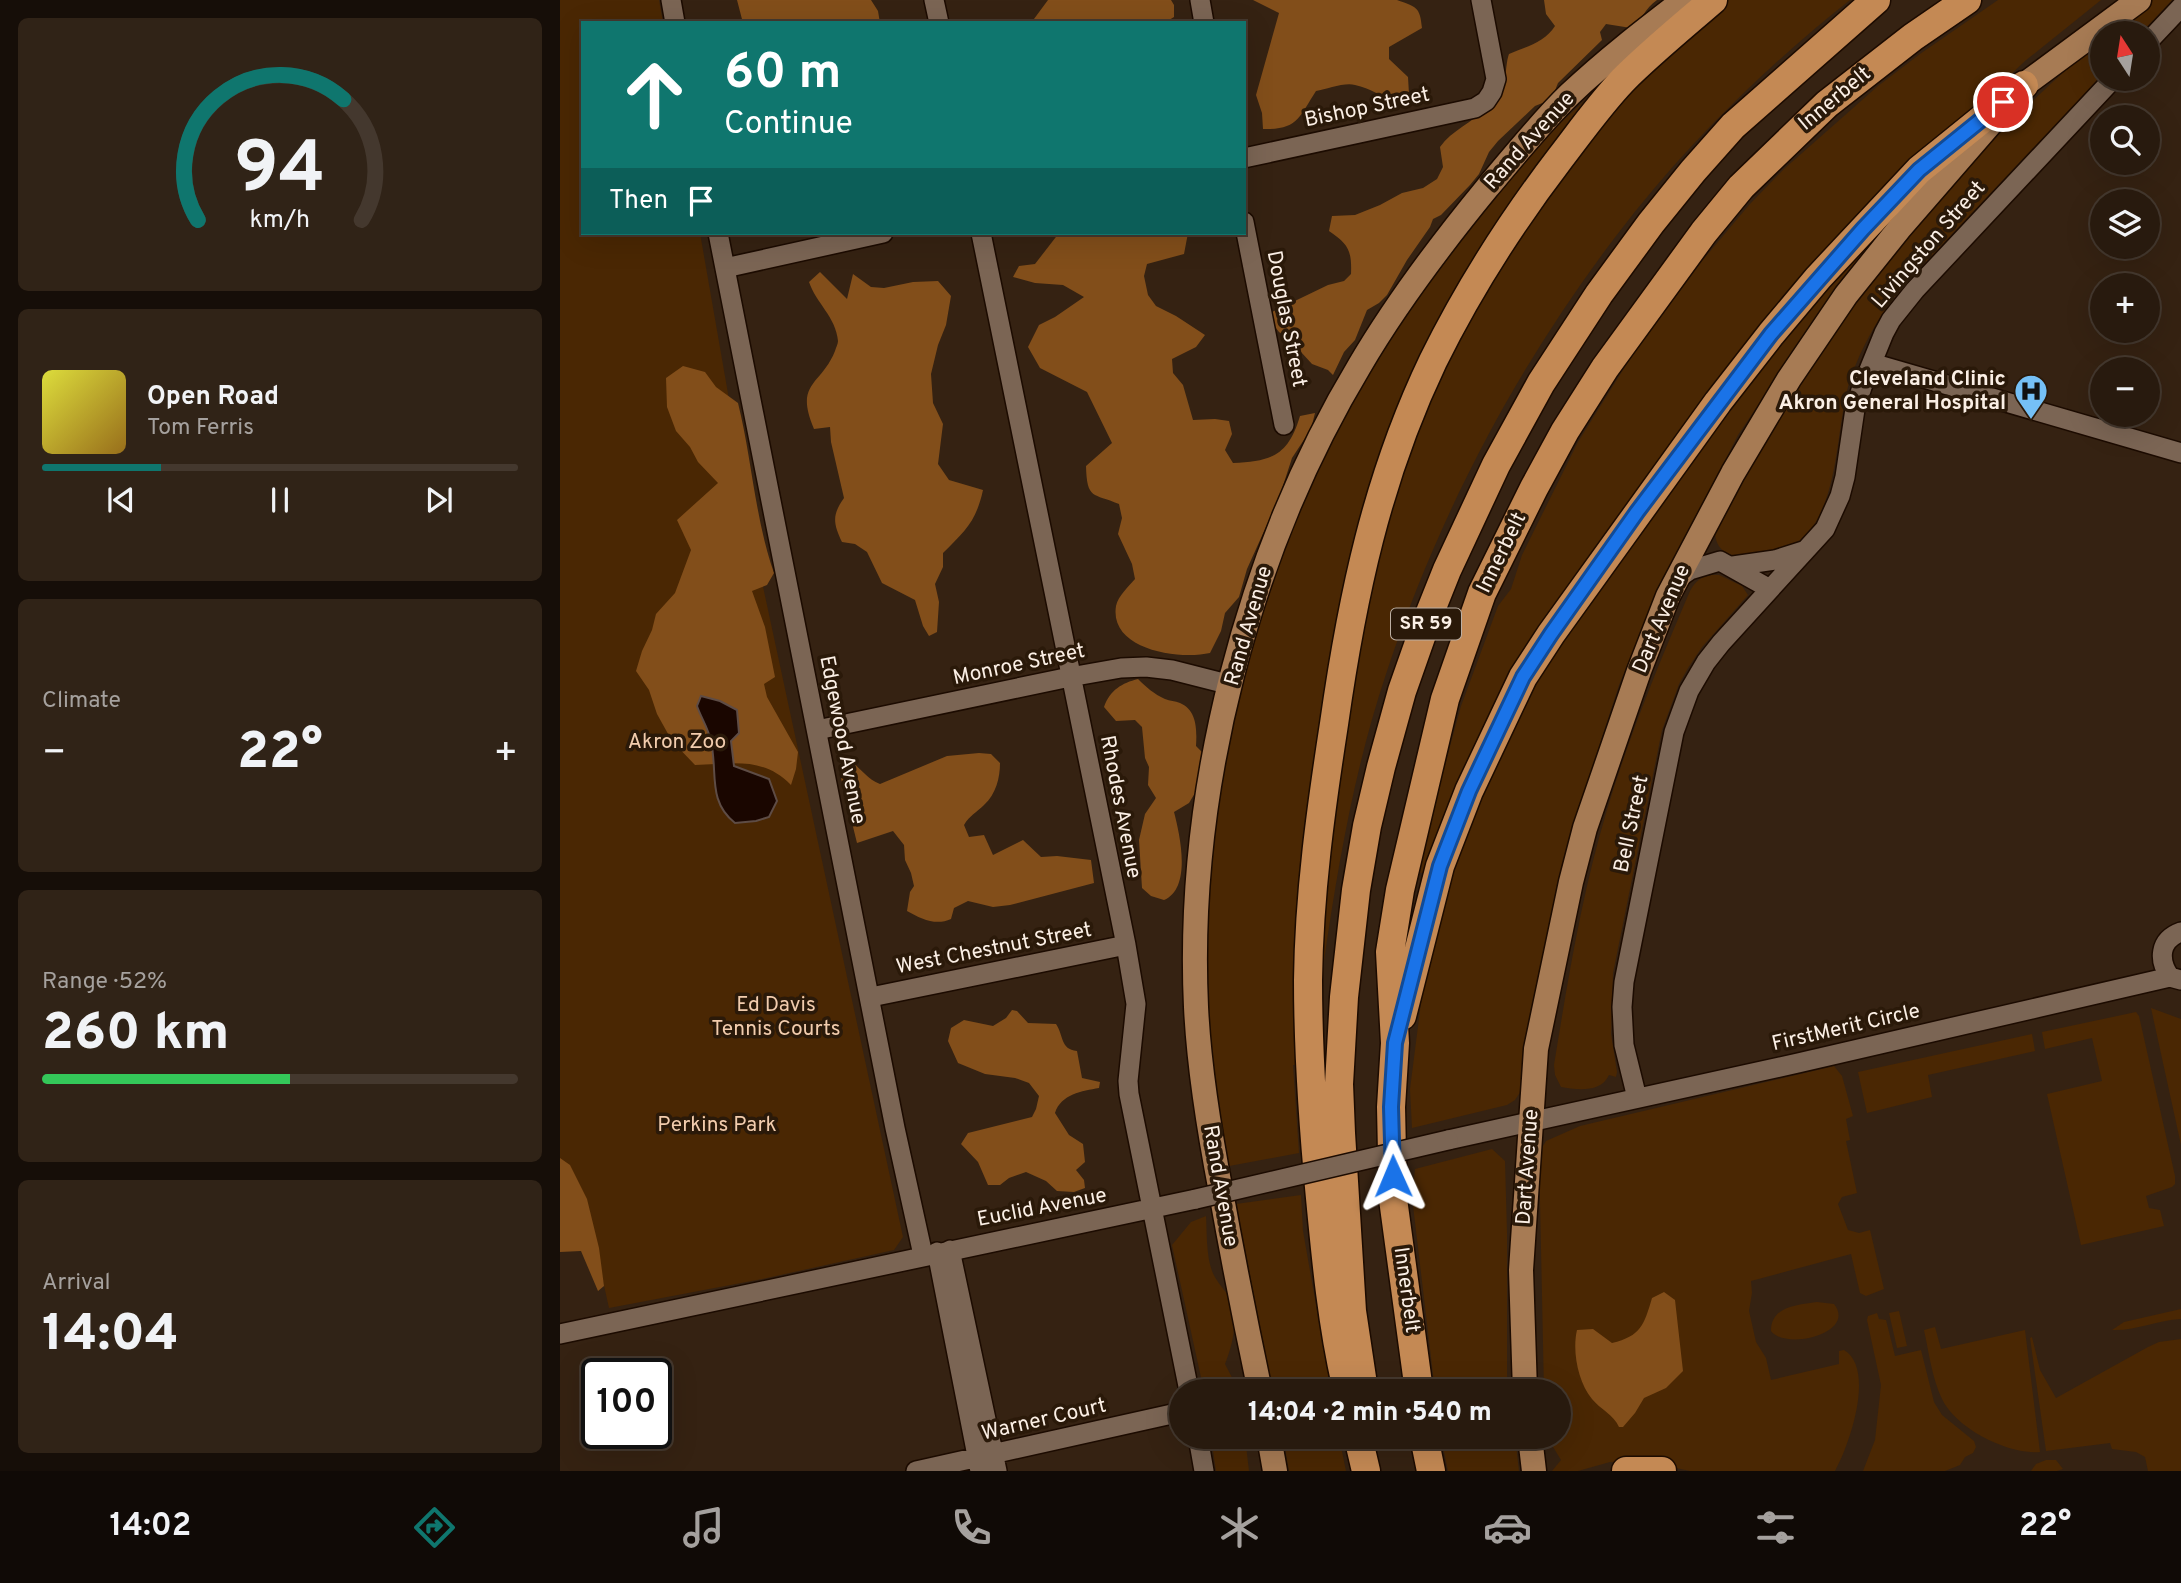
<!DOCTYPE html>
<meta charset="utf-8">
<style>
:root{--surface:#281a0e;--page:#302317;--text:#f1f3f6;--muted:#a5a19e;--line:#44382e;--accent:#0f766e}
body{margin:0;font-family:Overpass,sans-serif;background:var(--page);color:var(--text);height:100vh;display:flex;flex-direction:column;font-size:26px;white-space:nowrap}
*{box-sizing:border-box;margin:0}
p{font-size:23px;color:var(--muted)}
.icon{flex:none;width:38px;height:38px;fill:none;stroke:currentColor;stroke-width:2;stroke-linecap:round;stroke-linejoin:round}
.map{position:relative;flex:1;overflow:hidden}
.side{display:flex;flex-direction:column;gap:18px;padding:18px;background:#160e08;width:560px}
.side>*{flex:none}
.hud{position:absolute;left:21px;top:21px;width:665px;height:214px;border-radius:0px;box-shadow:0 7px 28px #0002,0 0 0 2px var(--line);background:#0f766e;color:#fff;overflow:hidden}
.needle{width:46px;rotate:348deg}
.controls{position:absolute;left:1530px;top:21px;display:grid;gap:14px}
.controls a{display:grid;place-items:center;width:70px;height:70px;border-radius:50%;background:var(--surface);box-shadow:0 7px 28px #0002,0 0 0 2px var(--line);font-size:35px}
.speed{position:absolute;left:21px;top:1358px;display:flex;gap:14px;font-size:35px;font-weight:700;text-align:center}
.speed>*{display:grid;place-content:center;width:91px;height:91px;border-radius:50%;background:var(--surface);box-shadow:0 7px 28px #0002,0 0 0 2px var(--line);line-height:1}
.speed .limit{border:4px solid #111;border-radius:10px;background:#fff;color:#111}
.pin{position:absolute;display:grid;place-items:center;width:60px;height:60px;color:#fff;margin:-30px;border:4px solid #fff;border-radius:50%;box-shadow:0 2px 7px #0007}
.me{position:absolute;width:77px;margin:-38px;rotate:359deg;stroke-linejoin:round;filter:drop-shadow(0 0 5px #0008)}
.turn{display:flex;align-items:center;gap:24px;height:147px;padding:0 28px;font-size:32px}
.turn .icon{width:91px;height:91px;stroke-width:2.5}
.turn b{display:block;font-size:49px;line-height:60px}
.then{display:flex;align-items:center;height:66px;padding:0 28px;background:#0003;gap:14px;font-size:26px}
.big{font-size:52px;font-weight:800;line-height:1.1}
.side .tile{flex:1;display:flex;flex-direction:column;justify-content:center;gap:10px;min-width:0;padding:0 24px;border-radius:10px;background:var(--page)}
.side .dial{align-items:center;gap:0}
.dial svg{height:182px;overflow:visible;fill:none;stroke:var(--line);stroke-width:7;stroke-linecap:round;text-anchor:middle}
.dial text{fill:var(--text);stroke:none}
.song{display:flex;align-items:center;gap:21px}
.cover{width:84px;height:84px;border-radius:10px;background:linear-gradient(135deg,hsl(60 70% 55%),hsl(40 70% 35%))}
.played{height:7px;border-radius:4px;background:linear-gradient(90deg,var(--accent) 25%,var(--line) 25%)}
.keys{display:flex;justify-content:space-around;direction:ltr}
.heat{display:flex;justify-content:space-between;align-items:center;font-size:38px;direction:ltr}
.charge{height:10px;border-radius:5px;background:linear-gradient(90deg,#34c759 52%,var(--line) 0)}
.trip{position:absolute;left:609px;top:1379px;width:402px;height:70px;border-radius:35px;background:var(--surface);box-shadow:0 7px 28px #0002,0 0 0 2px var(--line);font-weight:800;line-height:70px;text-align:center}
.tab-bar{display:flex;height:112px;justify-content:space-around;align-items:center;background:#100a06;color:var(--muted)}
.tab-bar .icon{width:49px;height:49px}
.tab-bar .on{color:var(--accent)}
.tab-bar b{font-size:32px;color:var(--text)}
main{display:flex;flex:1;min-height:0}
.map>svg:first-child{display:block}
.green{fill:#4a2703}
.forest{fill:#824e1a}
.water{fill:#1a0600;stroke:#5e4c45;stroke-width:2}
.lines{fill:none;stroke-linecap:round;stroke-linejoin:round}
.minor-casing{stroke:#1c0b00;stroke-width:22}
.major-casing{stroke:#1c0b00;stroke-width:27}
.highway-casing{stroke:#1c0b00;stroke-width:31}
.minor{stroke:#7b6554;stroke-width:19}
.major{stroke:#a77b54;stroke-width:24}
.highway{stroke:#c48954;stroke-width:28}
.minor-bridge-casing{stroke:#1c0b00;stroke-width:22;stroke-linecap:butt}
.minor-bridge{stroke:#7b6554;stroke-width:19}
.route-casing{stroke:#114b97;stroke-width:18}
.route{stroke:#1a73e8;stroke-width:12}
.labels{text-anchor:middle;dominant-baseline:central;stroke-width:7;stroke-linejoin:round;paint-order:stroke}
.shield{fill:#2a1909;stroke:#bcafa3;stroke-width:2}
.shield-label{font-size:19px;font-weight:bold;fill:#fbefe5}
.street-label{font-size:21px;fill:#fbefe5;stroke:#2a1909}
.poi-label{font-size:21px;font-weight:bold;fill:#fbefe5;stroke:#2a1909;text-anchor:end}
.park-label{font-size:21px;fill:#f2ccad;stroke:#2a1909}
</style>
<main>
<section class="side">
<div class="tile dial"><svg viewBox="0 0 100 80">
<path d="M14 69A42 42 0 1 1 86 69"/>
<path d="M14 69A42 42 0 0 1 78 16" stroke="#0f766e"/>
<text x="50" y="56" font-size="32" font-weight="700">94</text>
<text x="50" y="72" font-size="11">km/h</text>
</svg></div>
<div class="tile">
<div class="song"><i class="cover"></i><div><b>Open Road</b><p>Tom Ferris</p></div></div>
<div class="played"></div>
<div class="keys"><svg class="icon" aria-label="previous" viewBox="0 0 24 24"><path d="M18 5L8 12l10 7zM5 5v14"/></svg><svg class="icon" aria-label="pause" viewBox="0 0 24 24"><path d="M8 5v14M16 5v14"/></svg><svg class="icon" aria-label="next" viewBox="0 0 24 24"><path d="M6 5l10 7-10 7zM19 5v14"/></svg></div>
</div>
<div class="tile"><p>Climate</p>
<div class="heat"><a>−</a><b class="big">22°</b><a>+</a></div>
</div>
<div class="tile"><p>Range · 52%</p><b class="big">260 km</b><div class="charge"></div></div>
<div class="tile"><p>Arrival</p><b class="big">14:04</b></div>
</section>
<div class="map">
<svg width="1621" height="1471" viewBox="0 0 1621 1471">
<rect width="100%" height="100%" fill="#352212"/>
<path class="green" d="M0 0H99L103 23H23V233H140L196 554 343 1237 334 1250 202 1279 49 1308 32 1231 0 1238Z
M1162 0H1290C1203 69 1123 148 1056 236 956 367 877 518 826 674 795 767 778 864 764 961L757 960 761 873 815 534 907 309 1049 106Z
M1438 0H1541L1465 61 1385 137 1071 506 871 874 856 872 901 706 938 606 951 589 962 555 1018 442 1073 354 1142 261 1189 205 1224 169 1318 86 1360 54Z
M1591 0H1612L1581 33H1549Z
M1542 39V75L1342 287C1320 314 1301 347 1290 380 1273 432 1283 533 1217 553 1207 556 1195 555 1185 556 1162 557 1153 545 1155 523 1173 491 1189 457 1209 425 1222 404 1237 384 1251 364 1335 242 1428 134 1542 39Z
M1031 95 1036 100 930 246 803 535 739 1065H733L739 1153 664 1167 646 1034 644 981 655 810 692 636 754 472 852 296 975 146Z
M1364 184 1259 314 1178 435 1111 565 1059 685 1016 817 1003 866 961 1091 955 1100 947 1105 852 1128 850 1089 867 956 915 792 1003 630 1227 327Z
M1152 575H1159L1182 586 1188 595 1142 647 1128 668 1119 684 1102 730 1053 973 1051 1034 1057 1072 1056 1077 1049 1075C1041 1093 1017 1090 1001 1087L995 1075 994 1065C1008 979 1022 893 1047 810 1070 734 1099 663 1130 591 1136 580 1141 577 1152 575Z
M1591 1008 1621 1019V1145Z
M1576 1012 1579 1016 1615 1176V1184L1612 1187 1586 1196 1589 1208 1600 1210 1604 1226 1521 1245 1487 1094 1542 1081 1532 1038 1485 1049 1482 1032Z
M1472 1034 1475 1051 1368 1075 1372 1097 1307 1113 1298 1072Z
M1274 1066 1282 1076 1293 1116 1286 1119 1290 1140 1286 1141 1297 1193 1282 1197 1278 1204 1288 1230 1299 1233 1310 1230 1324 1289 1306 1296 1300 1293 1291 1254 1191 1281 1192 1293 1189 1311 1196 1342 1206 1358 1211 1380 1279 1364V1351L1284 1350C1316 1369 1289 1446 1275 1471H1130L1083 1461 1050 1462 1018 1471H992L1001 1460 987 1437H999V1391H984L979 1153 986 1141 1020 1126Z
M932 1149 945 1161 947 1233V1391H875L852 1197 855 1169Z
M741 1195 743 1231 771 1391H713L676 1204Z
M646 1216C647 1233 646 1254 652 1271 655 1279 662 1287 667 1294 679 1317 674 1341 665 1364L679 1391H644L612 1245 631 1222Z
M1257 1302 1274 1304C1297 1333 1226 1351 1211 1331 1211 1306 1237 1305 1257 1302Z
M1621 1309V1319C1597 1320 1576 1331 1552 1330L1564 1322Z
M1339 1311 1347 1346 1337 1348 1329 1313Z
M1317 1313 1319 1319 1326 1320 1335 1356 1361 1350 1374 1402 1382 1415 1414 1441 1416 1447 1413 1453 1405 1457 1400 1465 1385 1471H1303L1315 1440 1321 1385 1307 1320 1308 1316Z
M1375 1327 1381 1349 1465 1330 1480 1452C1449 1455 1396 1429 1382 1399 1372 1378 1369 1353 1364 1330Z
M1472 1337 1480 1370 1496 1398 1588 1347 1599 1342 1621 1339V1471H1588L1585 1457 1576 1452 1552 1449 1550 1443 1486 1451 1470 1338Z
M651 1437H685L689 1471H656Z
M723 1437H779L786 1471H729Z
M881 1437H955L959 1471H888Z
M1486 1460H1496L1503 1469 1497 1471H1471L1476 1464Z"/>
<path class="forest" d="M177 0H311L318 11 320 23H183Z
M488 0H611L614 5V17L604 23H471Z
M693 0H837C856 7 860 6 862 28L829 47V59L848 77 849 94C826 105 816 89 795 85 785 82 767 89 756 91 739 117 738 130 703 129L702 113 696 95 719 13Z
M984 0H1097C1085 8 1083 19 1071 28L1046 24 1040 32 1042 40 998 83 994 93 985 102 975 106 938 141 929 152 919 174 910 185 881 215 873 219 870 227 847 260 827 295 819 303 807 310 795 340 784 352 773 375 768 370 752 364 730 340 719 332 712 323V312L768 285 784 281 791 274C792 250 788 244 769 231L772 216 795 215 820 205 842 193 863 188 877 179 883 167 880 147C892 130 912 123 926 108 935 99 945 82 946 70 947 63 947 60 949 54 966 47 985 42 995 26L986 14Z
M499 233H628L624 254 587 264 584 276 588 295 596 306 616 316 645 335 636 347 612 359 613 373 623 385 633 420 655 419 669 421 672 434 665 450 673 463C712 461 728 456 740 416L755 413 751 429 732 458 719 498 687 569 679 597 665 613 661 631 650 653C619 660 549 650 556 606 558 596 569 586 575 579L572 564 558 534 562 518 559 504C533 493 527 500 526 466L552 443 527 392 480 368 468 347 479 325 495 317 524 297 503 285 475 283 453 277 459 266 475 264Z
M260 272 287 299 293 274 311 287 324 288 353 282 378 281 391 296 386 325 378 345 371 374 373 403 383 424 378 464 389 480 423 490C416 522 405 531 383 553V567L375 584 379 602 377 632 369 636 363 626 355 600 322 583 307 552 295 544 282 542C273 523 272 515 284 498L271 442 270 427 254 429C234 382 261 386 275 351 276 347 278 344 278 341 276 317 256 303 249 282Z
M123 366 145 372 156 387 178 403C192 459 195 519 214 573L207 585 192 591 205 627 215 677 204 684 207 697 238 752 236 769 231 785C203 756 172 764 135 765L112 741 97 714 89 690 76 671 82 651 92 630 96 614 115 593 131 550 117 520 158 483 138 462 130 447 116 431 107 407 106 378Z
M578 679C586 687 594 694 605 699 610 701 615 701 620 703 637 710 637 730 636 746L645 755 650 768 629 803 614 812C620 835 632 888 604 900L591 896 582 888 579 840 585 814 596 798 588 785 589 767 585 758 582 727 575 720 556 721 544 707C550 690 562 683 578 679Z
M419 753 431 754 440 763C440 778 436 794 424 805 416 813 410 815 404 825L409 837 424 835 433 855 463 840 481 857 497 856 531 860 534 883 450 905 433 907 408 901 394 908 391 919C376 926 361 919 347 911L350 892 354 886 351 873 345 860 344 845 333 831 297 843 280 774 281 764 287 759C300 766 306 779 320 784L387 756Z
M452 1010 457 1011 468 1023 496 1024C504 1036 500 1049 517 1051L522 1078 540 1082 539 1088C522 1091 501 1094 495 1113L509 1135 523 1144 525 1162 516 1170 524 1180 525 1188 514 1192 497 1191 486 1181 466 1172 449 1178 440 1185H428L418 1162 401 1144 408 1133 472 1117 476 1109 479 1096 469 1083 455 1078 425 1074 398 1063 388 1041 391 1028 404 1020 433 1026 446 1018Z
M0 1158 10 1165 27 1199 39 1248 44 1286 38 1291 21 1251 0 1252Z
M1104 1292 1115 1300 1123 1371 1106 1388 1084 1398 1075 1413 1063 1427H1059C1054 1415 1040 1409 1032 1399 1018 1382 1012 1351 1017 1330L1033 1329 1052 1343C1081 1336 1084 1325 1092 1298Z"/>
<path class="water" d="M141 696 160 701 177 710 179 733 171 741 174 766 209 779 217 801 209 817 196 821 175 823C147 801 158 772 151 742 149 729 141 718 137 706Z"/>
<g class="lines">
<defs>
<path id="minor" d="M111 0 115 23
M374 0 379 23
M640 0 644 23
M1587 43 1621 7
M684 158 915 108 926 101 932 92 936 79 921 0
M684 222 724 425
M158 233 335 1128 363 1255
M421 233 566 945 576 1004 568 1081 569 1094 629 1391
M165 268 323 233
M1312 363 1621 453
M1173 566 1215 560 1243 551
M1117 579 1130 570 1160 561 1210 589
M257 730 510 677 561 668 586 667 612 670 671 685
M1621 932C1599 940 1598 960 1610 977L1621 980
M311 997 566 945
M1077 1098 1064 1045 1062 1007 1064 982 1114 732 1129 691 1146 662 1161 643 1265 529 1280 496 1285 477 1295 409 1302 387 1324 333 1331 320 1355 290 1553 79
M888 1140 1238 1063 1610 977
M390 1250 437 1471
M377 1252 420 1471
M0 1334 636 1199
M638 1437 644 1471
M356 1471 621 1412"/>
<path id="major" d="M700 1391C686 1325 673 1259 661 1192 649 1130 639 1070 636 1007 626 790 688 551 800 365 837 302 881 244 927 188 954 156 980 123 1010 94 1046 60 1085 30 1124 0
M965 1391 961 1270 976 1049 1011 882 1025 828 1079 671 1108 596 1173 473 1229 379 1286 295 1339 229 1464 85 1579 0
M709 1437 715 1471
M970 1437 974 1471"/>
<path id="highway" d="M842 1016 880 866 909 791 963 677 991 634 1158 402 1211 334 1258 278 1359 170 1464 85
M786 1385C772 1324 766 1261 760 1198 753 1125 748 1053 748 980 749 894 761 808 774 724 792 597 817 478 873 361 909 288 952 221 1001 157 1021 131 1040 104 1063 80 1091 52 1123 26 1153 0
M804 1391 792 1311 781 1133 779 1084 784 997 796 890 807 826 821 767 842 691 867 620 887 570 936 465 981 383 1039 294 1091 223 1133 171 1173 126 1316 0
M859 1391 833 1199 831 1107 835 1043 830 952 840 890 885 699 922 593 974 488 1005 431 1045 368 1144 232 1181 187 1267 104 1353 37 1407 0
M798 1437 806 1471
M864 1437 871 1471
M1066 1471H1102"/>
</defs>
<use href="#minor" class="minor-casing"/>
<use href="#major" class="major-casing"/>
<use href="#highway" class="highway-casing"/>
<use href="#minor" class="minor"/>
<use href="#major" class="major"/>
<use href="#highway" class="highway"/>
<defs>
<path id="minor-bridge" d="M636 1199 888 1140"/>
</defs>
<use href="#minor-bridge" class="minor-bridge-casing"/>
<use href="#minor-bridge" class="minor-bridge"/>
</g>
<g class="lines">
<defs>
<path id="route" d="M833 1176 831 1107 835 1043 880 866 909 791 963 677 991 634 1077 512 1211 334 1303 229 1359 170 1443 102"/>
</defs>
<use href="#route" class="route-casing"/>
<use href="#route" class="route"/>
</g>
<defs>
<symbol id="hospital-pin" viewBox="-11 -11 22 30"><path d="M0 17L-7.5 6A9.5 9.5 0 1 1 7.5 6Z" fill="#75c0f6" stroke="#2a1909"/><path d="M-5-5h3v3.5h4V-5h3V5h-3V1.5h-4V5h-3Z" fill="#111"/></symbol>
</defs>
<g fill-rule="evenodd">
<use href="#hospital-pin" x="1452" y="372" width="38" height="52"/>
</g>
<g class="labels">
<rect class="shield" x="831" y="608.5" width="70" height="31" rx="5"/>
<g class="shield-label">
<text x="866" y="624">SR 59</text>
</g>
<g class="street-label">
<text transform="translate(1275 99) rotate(-40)">Innerbelt</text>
<text transform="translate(807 108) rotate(-12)">Bishop Street</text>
<text transform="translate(970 141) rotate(-48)">Rand Avenue</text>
<text transform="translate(1369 245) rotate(-49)">Livingston Street</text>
<text transform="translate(726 319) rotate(79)">Douglas Street</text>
<text transform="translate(942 553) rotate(-64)">Innerbelt</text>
<text transform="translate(1102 619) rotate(-67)">Dart Avenue</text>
<text transform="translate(689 626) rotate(-74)">Rand Avenue</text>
<text transform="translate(459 665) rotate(-12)">Monroe Street</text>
<text transform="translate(282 740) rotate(79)">Edgewood Avenue</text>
<text transform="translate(560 807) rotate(79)">Rhodes Avenue</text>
<text transform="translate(1072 824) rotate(-78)">Bell Street</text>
<text transform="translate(434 949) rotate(-11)">West Chestnut Street</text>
<text transform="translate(1286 1028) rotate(-13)">FirstMerit Circle</text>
<text transform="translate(968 1167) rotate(-86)">Dart Avenue</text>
<text transform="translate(660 1186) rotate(80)">Rand Avenue</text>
<text transform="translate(482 1208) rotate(-11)">Euclid Avenue</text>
<text transform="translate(846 1290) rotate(82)">Innerbelt</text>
<text transform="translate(484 1420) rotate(-13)">Warner Court</text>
</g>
<g class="poi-label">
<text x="1446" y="379">Cleveland Clinic<tspan x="1446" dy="24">Akron General Hospital</tspan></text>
</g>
<g class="park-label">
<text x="117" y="742">Akron Zoo</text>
<text x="216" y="1005">Ed Davis<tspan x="216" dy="24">Tennis Courts</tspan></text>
<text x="157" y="1125">Perkins Park</text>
</g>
</g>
</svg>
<div class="controls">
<a><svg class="needle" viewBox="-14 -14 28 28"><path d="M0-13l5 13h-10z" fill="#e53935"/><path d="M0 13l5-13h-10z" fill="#a5a19e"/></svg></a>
<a><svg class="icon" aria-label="search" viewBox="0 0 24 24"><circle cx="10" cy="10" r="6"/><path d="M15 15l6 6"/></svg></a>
<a><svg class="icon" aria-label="layers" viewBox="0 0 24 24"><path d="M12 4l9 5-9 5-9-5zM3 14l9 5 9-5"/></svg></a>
<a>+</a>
<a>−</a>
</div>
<div class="speed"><div class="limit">100</div></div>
<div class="pin" style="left:1443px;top:102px;background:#d93025"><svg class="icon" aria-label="arrive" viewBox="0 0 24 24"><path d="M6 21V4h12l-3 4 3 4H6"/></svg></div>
<svg class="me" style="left:833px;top:1176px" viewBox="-20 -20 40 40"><path d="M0-17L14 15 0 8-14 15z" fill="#1a73e8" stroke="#fff" stroke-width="4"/></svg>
<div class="trip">14:04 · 2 min · 540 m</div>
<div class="hud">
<div class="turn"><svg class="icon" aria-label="ahead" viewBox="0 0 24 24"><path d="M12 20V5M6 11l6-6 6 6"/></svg><div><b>60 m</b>Continue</div></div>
<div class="then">Then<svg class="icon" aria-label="arrive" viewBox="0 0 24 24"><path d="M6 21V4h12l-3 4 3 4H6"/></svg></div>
</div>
</div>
</main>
<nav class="tab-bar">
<b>14:02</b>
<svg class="icon on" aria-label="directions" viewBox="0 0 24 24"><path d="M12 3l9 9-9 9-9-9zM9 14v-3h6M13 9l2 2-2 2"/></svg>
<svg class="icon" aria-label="music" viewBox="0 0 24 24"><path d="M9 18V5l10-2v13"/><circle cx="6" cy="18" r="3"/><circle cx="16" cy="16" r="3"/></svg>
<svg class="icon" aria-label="phone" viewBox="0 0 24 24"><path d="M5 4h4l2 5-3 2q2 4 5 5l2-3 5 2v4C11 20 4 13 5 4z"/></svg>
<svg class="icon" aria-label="climate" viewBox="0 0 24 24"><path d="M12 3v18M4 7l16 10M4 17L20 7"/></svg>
<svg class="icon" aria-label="car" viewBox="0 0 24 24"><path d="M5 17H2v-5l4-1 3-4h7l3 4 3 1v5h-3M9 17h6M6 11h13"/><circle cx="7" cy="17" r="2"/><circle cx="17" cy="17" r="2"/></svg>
<svg class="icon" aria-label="filters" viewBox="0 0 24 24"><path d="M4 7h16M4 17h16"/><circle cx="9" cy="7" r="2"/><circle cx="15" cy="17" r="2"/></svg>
<b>22°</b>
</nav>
